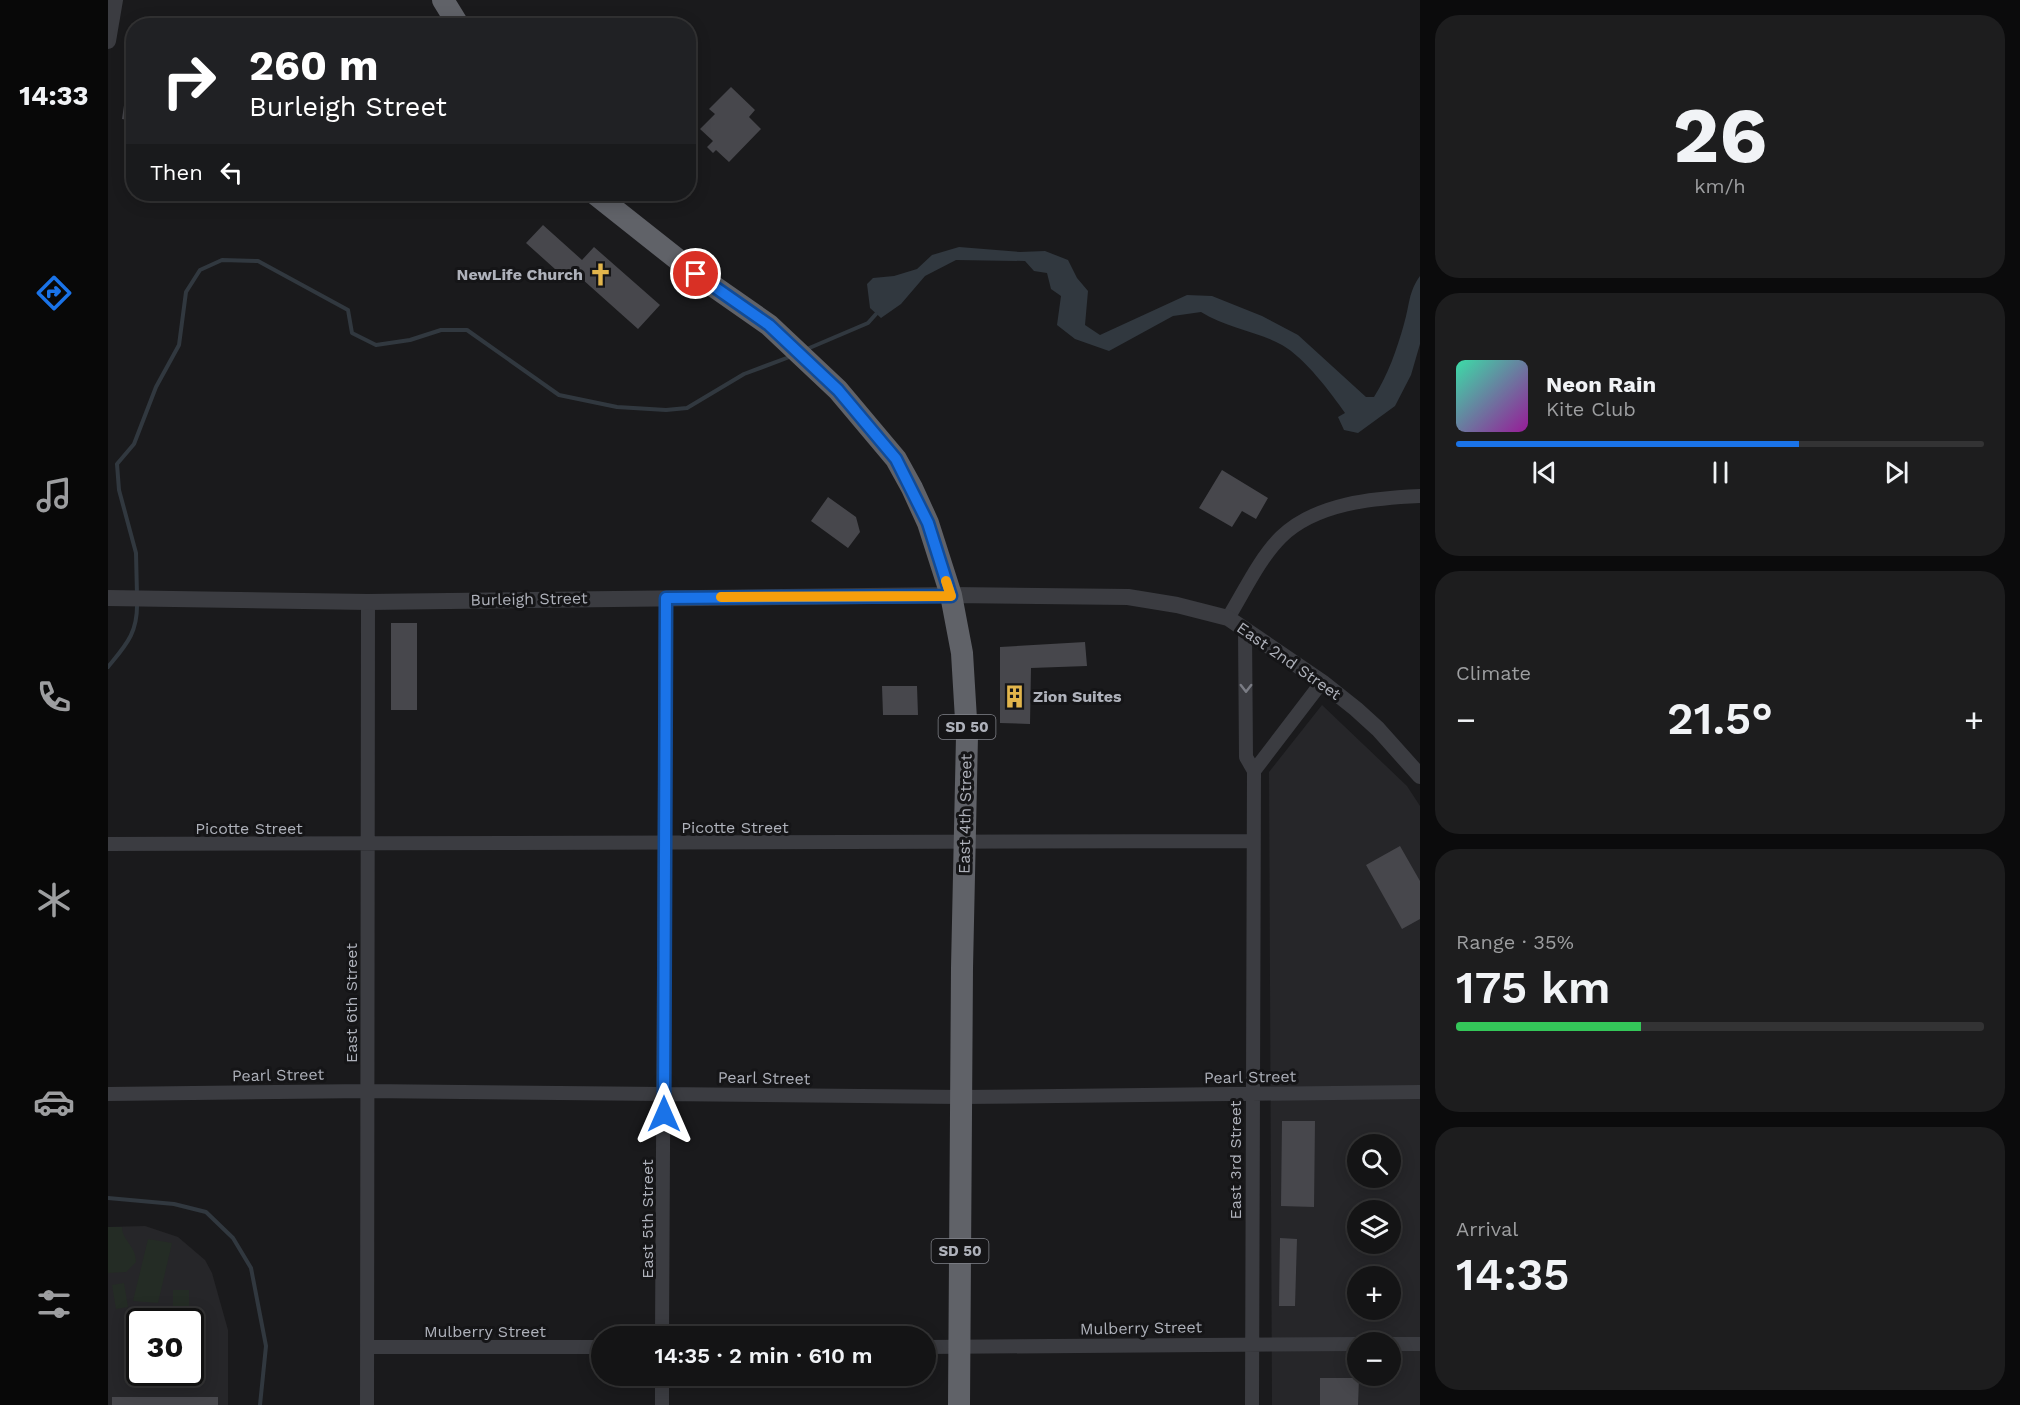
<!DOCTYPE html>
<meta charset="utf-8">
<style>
:root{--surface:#141415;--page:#1d1d1e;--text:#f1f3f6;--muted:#9d9ea0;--line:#333334;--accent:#1a73e8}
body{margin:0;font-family:"Work Sans",sans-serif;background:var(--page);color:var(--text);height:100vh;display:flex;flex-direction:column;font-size:22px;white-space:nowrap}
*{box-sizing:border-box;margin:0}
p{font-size:20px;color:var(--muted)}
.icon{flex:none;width:33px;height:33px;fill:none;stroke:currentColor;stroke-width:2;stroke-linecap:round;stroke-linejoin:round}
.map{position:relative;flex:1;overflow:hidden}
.panel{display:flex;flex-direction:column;gap:15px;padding:15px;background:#0b0b0c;width:600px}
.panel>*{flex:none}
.hud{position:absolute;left:18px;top:18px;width:570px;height:183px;border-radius:24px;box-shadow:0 3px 15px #0003,0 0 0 2px var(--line);background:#202124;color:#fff;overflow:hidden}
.fabs{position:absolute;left:1239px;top:1134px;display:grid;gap:12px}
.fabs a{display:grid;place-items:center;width:54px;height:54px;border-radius:50%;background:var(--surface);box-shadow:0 3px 15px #0003,0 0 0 2px var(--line);font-size:30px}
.speed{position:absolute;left:18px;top:1308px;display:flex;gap:12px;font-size:30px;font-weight:700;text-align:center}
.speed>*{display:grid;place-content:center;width:78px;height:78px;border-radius:50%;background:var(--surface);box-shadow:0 3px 15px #0003,0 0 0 2px var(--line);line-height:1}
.speed .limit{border:3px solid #111;border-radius:9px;background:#fff;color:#111}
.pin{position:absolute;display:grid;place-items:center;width:51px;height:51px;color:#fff;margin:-26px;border:3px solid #fff;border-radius:50%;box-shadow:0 2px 6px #0007}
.me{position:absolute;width:66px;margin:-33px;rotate:0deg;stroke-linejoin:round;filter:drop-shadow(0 0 4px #0008)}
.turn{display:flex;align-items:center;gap:21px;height:126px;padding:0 24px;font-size:27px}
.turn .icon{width:78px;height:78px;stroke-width:2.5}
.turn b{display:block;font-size:42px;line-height:51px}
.then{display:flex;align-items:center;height:57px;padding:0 24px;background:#0003;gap:12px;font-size:22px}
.big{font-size:45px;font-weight:600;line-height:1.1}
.panel .widget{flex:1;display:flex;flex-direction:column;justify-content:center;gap:9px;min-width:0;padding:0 21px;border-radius:24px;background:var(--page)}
.panel .dial{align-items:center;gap:0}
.dial b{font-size:78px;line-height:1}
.song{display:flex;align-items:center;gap:18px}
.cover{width:72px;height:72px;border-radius:9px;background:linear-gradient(135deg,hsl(160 70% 55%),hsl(300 70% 35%))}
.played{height:6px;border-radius:3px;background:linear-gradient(90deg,var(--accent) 65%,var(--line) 65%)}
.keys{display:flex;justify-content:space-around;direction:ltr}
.heat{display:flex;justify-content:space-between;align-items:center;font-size:33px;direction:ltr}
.charge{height:9px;border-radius:4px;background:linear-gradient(90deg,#34c759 35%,var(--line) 0)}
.trip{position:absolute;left:483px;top:1326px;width:345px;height:60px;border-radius:30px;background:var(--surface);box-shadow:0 3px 15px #0003,0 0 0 2px var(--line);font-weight:600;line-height:60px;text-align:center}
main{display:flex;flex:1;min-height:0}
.dock{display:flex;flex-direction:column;width:108px;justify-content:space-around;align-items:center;background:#080808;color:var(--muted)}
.dock .icon{width:42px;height:42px}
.dock .on{color:var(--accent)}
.dock b{font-size:27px;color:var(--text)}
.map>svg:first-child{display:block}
.built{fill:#262629;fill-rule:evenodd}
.green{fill:#242c25}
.water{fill:#31383f}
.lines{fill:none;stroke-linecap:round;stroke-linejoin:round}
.stream{stroke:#31383f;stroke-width:4}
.building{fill:#47474c}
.minor{stroke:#3b3c41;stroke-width:14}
.tertiary{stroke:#3b3c41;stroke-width:16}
.trunk{stroke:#606268;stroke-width:22}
.oneway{stroke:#7a7c84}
.route-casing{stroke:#114b97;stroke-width:15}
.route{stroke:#1a73e8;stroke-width:10}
.slow{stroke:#f59e0b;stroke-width:10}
.labels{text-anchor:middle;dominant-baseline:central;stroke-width:6;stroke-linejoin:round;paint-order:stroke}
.shield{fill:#151517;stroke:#808289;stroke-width:1.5}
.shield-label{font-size:15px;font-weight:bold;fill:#aeb1ba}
.poi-label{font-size:16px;font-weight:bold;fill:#aeb1ba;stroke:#151517;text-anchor:end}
.street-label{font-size:16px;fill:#aeb1ba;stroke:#151517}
</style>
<main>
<nav class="dock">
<b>14:33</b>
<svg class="icon on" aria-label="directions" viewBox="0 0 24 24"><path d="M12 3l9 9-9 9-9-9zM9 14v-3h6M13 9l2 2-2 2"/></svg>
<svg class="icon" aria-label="music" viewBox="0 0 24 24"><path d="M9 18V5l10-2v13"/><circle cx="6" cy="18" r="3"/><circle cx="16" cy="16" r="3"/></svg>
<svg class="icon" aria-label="phone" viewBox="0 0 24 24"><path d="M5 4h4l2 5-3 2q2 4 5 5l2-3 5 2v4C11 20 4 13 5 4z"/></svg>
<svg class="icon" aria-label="climate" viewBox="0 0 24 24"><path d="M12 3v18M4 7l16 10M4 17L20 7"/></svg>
<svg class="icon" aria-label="car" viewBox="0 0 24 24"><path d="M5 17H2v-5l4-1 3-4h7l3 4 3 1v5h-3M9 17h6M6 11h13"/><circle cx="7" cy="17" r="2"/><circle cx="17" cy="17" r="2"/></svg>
<svg class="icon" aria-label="filters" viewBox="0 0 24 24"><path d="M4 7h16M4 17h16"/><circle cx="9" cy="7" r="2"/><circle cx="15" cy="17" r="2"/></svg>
</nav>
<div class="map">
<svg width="1312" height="1405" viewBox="0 0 1312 1405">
<rect width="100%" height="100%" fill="#1a1a1c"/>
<path class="built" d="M1214 705 1299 786 1312 806V1405H1164L1161 772ZM1250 1144H1282V1178H1250ZM1250 1210H1282V1244H1250ZM1250 1276H1282V1310H1250ZM1250 1342H1282V1376H1250Z
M37 1226 70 1237 97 1260 104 1273 120 1330V1405H0V1227ZM32 1322H82V1372H32Z"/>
<path class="green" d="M0 1227H14C14 1241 28 1245 28 1262L18 1272 0 1273Z
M40 1239 64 1243 50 1303 25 1301Z
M16 1283 20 1307 8 1309 4 1285Z
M65 1290H81V1309H65Z"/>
<path class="water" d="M851 247 912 252 937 251 960 260 969 278 980 291 977 325 992 335 1079 295 1104 296 1154 316 1190 335 1258 397H1266C1280 375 1289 349 1296 324 1302 304 1300 293 1312 276V344L1303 375 1287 406 1250 433 1236 430 1230 417 1237 413C1223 393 1197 358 1174 345 1149 331 1118 328 1093 312L1065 316 1001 351 967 339 949 325 953 296 943 289 939 273 926 271 917 261 848 260 817 276 793 304 773 318 762 308 759 284 765 278 786 276 809 269 824 255Z"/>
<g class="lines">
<path class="stream" d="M699 349 760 323 768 314
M29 595 28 553 11 490 9 464 26 444 48 387 71 345 78 292 92 270 114 260 150 261 240 310 244 333 268 345 302 340 333 330H359L451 395 509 407 558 410 579 408 636 374 684 356
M0 667C18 645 30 633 29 602
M0 1198 66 1204 98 1212 125 1238 143 1268 158 1346 152 1405"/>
</g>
<path class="building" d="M24 50H26V121L14 119Z
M623 87 647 110 641 117 653 129 621 162 608 150 605 153 599 147 605 141 592 129 607 114 601 109Z
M435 225 474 260 486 247 552 305 530 329 464 270 457 278 418 243Z
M1114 470 1160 498 1148 519 1134 511 1124 527 1091 508Z
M720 497 748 517 752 532 740 548 703 521Z
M283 623H309V710H283Z
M977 642 979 666 923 668 922 724 892 723V647Z
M774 686H809L810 715H775Z
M1292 846 1312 881V919L1294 929 1258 865Z
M1174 1121H1207L1206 1207 1173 1206Z
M1172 1238 1189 1239 1187 1306H1171Z
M1212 1378H1251L1250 1405H1212Z
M4 1397H110V1405H4Z"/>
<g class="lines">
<path class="minor" d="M1120 618C1136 592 1151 559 1173 537 1208 503 1266 498 1312 496
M1137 630 1138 757 1146 771 1144 1405
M1146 771 1214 682
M0 844 1145 841
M0 1094 259 1091 853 1097 1312 1092
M554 1336 558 598
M1282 1344H1312
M260 1347H494
M818 1347 1250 1344
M554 1376V1405
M259 1405 260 602"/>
<path class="tertiary" d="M0 41 7 0
M0 598 260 602 843 595 1020 597 1069 605 1120 618 1214 682 1248 709 1270 729 1312 776"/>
<path class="trunk" d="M335 0 351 26
M487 194 588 274 661 325 730 390 788 459 804 488 820 523 843 595 854 653 859 736 854 968 851 1405"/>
</g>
<defs><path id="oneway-chevron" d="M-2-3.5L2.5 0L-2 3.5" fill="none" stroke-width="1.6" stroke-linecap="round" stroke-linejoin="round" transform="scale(1.5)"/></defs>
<use class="oneway" href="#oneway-chevron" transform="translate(1138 688) rotate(90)"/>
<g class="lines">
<defs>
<path id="route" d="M556 1114 558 598 843 596 820 523 788 459 730 390 661 325 588 274"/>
</defs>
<use href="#route" class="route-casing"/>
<use href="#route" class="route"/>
<path class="slow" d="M613 597 843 596 838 581"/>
</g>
<defs>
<symbol id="church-bare" viewBox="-9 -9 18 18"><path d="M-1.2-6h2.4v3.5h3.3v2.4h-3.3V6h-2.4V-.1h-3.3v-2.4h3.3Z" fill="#e2b54c" stroke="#151517" stroke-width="2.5" paint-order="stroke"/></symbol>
<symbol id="building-bare" viewBox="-9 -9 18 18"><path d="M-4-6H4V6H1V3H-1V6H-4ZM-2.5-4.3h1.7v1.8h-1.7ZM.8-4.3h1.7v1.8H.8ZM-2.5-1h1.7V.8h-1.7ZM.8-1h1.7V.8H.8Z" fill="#e2b54c" stroke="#151517" stroke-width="2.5" paint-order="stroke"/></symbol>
</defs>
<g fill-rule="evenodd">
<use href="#church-bare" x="476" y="258" width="33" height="33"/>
<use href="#building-bare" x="890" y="680" width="33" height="33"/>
</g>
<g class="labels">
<g class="shield">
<rect x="830.5" y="715" width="57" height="24" rx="4.5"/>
<rect x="823.5" y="1239" width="57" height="24" rx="4.5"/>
</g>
<g class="shield-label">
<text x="859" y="727">SD 50</text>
<text x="852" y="1251">SD 50</text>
</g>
<g class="poi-label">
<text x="475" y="274">NewLife Church</text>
<text x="925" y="696" text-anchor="start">Zion Suites</text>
</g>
<g class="street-label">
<text transform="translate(421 599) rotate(-1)">Burleigh Street</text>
<text transform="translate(1181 661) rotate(35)">East 2nd Street</text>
<text transform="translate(857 814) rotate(-89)">East 4th Street</text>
<text x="627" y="827">Picotte Street</text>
<text x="141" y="828">Picotte Street</text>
<text transform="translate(243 1003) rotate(-90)">East 6th Street</text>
<text transform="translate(170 1075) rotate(-1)">Pearl Street</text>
<text transform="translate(1142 1077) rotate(-1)">Pearl Street</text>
<text transform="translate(656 1078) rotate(1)">Pearl Street</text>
<text transform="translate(1127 1160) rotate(-90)">East 3rd Street</text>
<text transform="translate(539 1219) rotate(-90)">East 5th Street</text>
<text transform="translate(1033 1328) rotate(-1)">Mulberry Street</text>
<text x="377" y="1331">Mulberry Street</text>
</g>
</g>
</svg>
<div class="fabs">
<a><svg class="icon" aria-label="search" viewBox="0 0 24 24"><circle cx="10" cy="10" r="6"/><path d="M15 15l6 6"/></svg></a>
<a><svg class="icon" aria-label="layers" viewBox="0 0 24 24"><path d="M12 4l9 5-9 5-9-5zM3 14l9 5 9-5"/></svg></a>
<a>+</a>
<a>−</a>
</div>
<div class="speed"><div class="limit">30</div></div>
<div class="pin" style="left:588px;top:274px;background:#d93025"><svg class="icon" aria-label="arrive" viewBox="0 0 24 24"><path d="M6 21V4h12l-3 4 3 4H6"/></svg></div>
<svg class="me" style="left:556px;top:1114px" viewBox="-20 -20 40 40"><path d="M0-17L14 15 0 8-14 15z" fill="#1a73e8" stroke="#fff" stroke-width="4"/></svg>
<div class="trip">14:35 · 2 min · 610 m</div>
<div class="hud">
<div class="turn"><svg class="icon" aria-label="right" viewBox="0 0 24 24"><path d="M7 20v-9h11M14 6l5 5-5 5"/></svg><div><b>260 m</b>Burleigh Street</div></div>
<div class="then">Then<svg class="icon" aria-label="left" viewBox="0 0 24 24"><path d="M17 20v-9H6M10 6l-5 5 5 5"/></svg></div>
</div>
</div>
<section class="panel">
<div class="widget dial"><b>26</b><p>km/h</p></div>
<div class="widget">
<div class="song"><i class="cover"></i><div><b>Neon Rain</b><p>Kite Club</p></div></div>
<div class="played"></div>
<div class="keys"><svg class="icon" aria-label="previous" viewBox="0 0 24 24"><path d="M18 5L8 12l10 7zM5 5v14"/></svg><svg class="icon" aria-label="pause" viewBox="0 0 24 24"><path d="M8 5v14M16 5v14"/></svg><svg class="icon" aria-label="next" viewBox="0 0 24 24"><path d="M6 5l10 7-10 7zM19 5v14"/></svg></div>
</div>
<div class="widget"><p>Climate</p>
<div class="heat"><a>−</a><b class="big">21.5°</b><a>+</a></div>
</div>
<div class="widget"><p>Range · 35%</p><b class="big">175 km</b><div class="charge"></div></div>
<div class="widget"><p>Arrival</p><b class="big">14:35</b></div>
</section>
</main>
